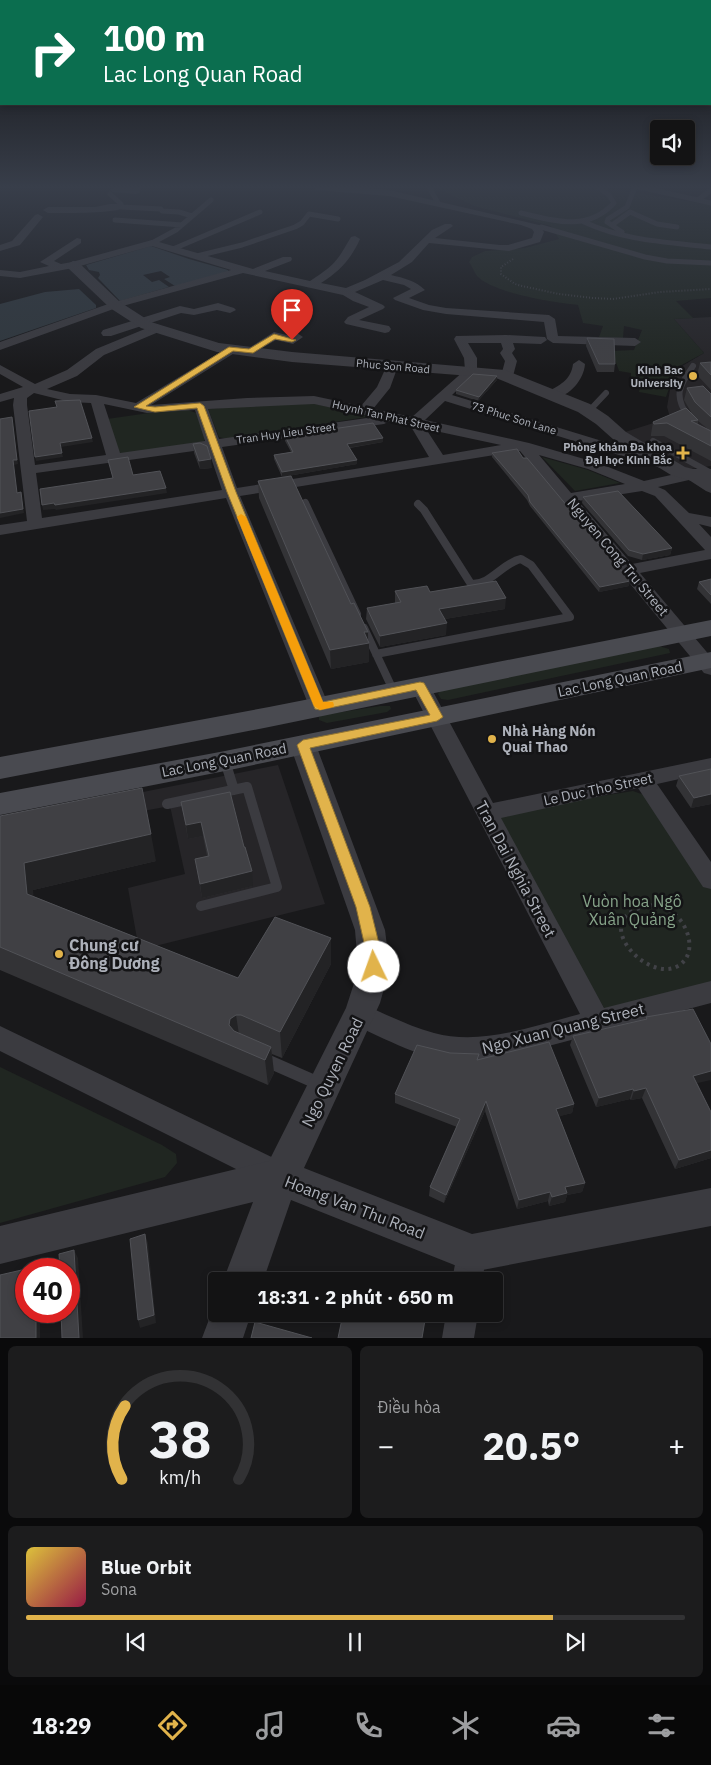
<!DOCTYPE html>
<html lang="vi">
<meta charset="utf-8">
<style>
:root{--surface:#131314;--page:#1c1c1d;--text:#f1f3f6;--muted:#9d9ea0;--line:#323234;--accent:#e1b34b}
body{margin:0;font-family:"IBM Plex Sans",sans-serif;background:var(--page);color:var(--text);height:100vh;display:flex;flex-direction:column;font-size:19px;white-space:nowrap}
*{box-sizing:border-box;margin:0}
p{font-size:16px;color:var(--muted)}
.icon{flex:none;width:28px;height:28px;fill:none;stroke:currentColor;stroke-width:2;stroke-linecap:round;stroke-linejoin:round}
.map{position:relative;height:1338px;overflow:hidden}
.sheet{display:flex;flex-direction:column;gap:8px;padding:8px;background:#0a0a0b;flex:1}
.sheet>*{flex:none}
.top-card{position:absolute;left:0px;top:0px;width:711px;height:105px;box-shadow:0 2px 8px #0003,0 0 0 1px var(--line);background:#0b6e4f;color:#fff;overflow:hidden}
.buttons{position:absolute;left:650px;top:120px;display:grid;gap:10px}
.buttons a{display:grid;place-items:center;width:45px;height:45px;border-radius:5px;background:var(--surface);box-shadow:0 2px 8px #0003,0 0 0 1px var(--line);font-size:25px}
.speed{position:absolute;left:15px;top:1258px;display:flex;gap:10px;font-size:25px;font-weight:700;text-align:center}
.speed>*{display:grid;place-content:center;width:65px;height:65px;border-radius:50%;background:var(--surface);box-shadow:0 2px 8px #0003,0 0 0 1px var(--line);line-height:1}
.speed .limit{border:8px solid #d22;background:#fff;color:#111}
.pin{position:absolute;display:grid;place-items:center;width:42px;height:42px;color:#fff;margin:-51px -21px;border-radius:50% 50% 50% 0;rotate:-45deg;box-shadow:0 0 5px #0007}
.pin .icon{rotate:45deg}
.me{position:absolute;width:55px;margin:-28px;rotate:357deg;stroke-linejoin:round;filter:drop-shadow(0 0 4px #0008)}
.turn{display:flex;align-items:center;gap:18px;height:105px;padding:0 20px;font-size:22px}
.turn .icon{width:65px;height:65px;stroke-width:2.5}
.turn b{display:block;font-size:35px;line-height:42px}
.big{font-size:38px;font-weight:800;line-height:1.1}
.sheet .card{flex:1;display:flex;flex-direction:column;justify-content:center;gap:8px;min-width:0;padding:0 18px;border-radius:8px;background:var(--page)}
.sheet .dial{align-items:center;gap:0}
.dial svg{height:130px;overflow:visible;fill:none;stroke:var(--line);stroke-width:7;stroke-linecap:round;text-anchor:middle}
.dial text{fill:var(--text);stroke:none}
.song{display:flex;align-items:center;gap:15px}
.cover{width:60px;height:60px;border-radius:8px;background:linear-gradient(135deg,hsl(50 70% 55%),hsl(340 70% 35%))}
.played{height:5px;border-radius:2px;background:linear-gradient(90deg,var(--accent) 80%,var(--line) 80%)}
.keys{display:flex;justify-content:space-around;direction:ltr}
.heat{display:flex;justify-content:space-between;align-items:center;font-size:28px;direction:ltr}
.sheet .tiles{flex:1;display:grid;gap:8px;grid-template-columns:1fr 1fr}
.card:last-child{grid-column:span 2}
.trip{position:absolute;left:208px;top:1272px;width:295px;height:50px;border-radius:5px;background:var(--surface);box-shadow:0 2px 8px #0003,0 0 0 1px var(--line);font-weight:800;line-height:50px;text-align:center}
.tabs{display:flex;height:80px;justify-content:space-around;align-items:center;background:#080808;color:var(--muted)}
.tabs .icon{width:35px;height:35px}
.tabs .current{color:var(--accent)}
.tabs b{font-size:22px;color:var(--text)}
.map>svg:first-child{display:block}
.built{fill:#262528}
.green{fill:#202621}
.water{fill:#30383e}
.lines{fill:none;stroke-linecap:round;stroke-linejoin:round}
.path-far1{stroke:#414247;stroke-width:2;stroke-dasharray:1 2;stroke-linecap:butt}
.path{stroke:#414247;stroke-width:4;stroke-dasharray:3 4.5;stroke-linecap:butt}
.service-far4{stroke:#3b3b40;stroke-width:5}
.service-far3{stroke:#3b3b40;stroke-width:6}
.service-far2{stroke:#3b3b40;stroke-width:8}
.service-far1{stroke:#3b3b40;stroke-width:10}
.service{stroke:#3b3b40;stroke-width:13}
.minor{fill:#3b3b40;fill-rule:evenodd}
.tertiary{fill:#3b3b40;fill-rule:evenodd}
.secondary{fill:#494a50;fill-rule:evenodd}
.wall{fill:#333336;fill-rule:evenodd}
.shaded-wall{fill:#232325}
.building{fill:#404044;stroke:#515257}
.route{fill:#e1b34b;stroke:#927431}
.slow{fill:#f59e0b}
.poi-dot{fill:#e1b34b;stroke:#141416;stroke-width:2}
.labels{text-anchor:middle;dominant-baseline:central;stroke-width:5;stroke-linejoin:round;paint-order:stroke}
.far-street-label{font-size:11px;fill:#adb1ba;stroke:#141416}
.far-poi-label{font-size:11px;font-weight:bold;fill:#adb1ba;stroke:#141416;text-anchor:end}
.street-label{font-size:14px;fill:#adb1ba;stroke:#141416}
.poi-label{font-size:14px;font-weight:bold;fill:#adb1ba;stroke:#141416;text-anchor:start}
.near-street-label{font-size:16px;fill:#adb1ba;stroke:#141416}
.near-park-label{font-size:16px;fill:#86a389;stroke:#141416}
.near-poi-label{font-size:16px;font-weight:bold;fill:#adb1ba;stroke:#141416;text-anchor:start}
</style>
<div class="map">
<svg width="711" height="1338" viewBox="0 0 711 1338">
<rect width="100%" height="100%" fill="#19191b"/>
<path class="built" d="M711 317V466L691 469 677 466 622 433 663 420 672 424 667 407 671 384 679 368 704 353 674 319Z
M278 765 325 904 139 950 128 888 185 874 170 806 127 814 123 796Z"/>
<path class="green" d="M435 187H600L711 205V298L676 301 693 318 674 319 704 353 676 368 666 397 639 392 640 386 631 384V373L619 371 612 351 634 350 642 330 624 326 623 338H600L599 337 603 326 583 323 578 305C554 303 493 293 477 276 474 272 472 266 469 262L472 257 485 251 525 248 559 239 551 226 474 206Z
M305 402 373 416 226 439 219 437 208 409Z
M170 410H188L196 413 205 438 203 443 123 454 116 451 107 419Z
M542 457 588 470 620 483 575 491Z
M659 646 669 649 670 653 448 700 441 699 438 694 440 690Z
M380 706H390L391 709 387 712 327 723 319 720V717L323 715Z
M633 791 650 797 711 887V986L606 1011 495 823 504 812Z
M0 1067 162 1145 176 1154 177 1163 165 1177 0 1223Z"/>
<path class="water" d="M151 246 189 259 228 270V273L175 286 164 279 170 277 161 271 143 275 152 282 159 280 169 287 120 301 98 278 100 275 99 272 89 270 86 265Z
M79 289 96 305V308L0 341V304L45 292Z"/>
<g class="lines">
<path class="path-far1" d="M513 259 501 267V274L515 284 522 286 559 294 593 298 613 299 660 292 711 289"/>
<path class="path" d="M654 905C660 907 667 909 672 912 689 924 699 956 676 967 644 982 583 913 654 905Z"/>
<path class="service-far4" d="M429 187 438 203
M640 187 711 203
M110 194 121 204V207L161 209 162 211 179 212 192 216
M698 200 711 190
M521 213C555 221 587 232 614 203L609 195 598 187
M115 220 182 225
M584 222C625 241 667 242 711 247
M612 225 630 212 657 224 677 227
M541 227 645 257 667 261 711 263
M622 232 607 222 608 219 627 207 635 187
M152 243 176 230 211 200
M173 249 260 212
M197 256 242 245 295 227 302 223 309 214 338 219"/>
<path class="service-far3" d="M589 411 606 393
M689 418C673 396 679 386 693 366
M653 441 711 473"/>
<path class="service-far2" d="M305 503 357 614
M364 628 394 692
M376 654 570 617 531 565 521 559C502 563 491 585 471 584L424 510 418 504"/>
<path class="service-far1" d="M225 761 234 790
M167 804 247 787 277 887 201 906"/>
<path class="service" d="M263 1059 320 1084"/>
<path class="minor" d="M115 187H142L139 193 136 194 112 192 110 190Z
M312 187H352L389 190 539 225 544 232 540 242 509 251 429 243 412 262 391 275C404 278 416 281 425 290L409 298 429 305 446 308 549 315 555 319 558 336 635 338 641 342 635 346 553 343 547 339 544 322 446 314 423 310 395 300 393 298 411 289 404 285 383 280 355 292 383 305 385 307 383 309 359 320 389 326 391 329 389 332 385 333 346 324 344 322 348 317 369 307 353 301 343 295 243 273 119 307 0 350V342L111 303 231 270 152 246 73 268 20 278 0 276V270L20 272 49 266 40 262 77 238 81 239V243L54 261 61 264 72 262 152 240 253 269 283 257H291L292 259 291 261 265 271 310 281C335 265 337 261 351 237L355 236 360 239C351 259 340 271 321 283L346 288 365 280 399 262 432 230 445 224H451L453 226 435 238 500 245H508L532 238 534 232 532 229 521 225 389 196 316 190Z
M110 204H121L126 207C117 214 62 213 48 213L43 210 48 207H95Z
M38 214 43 217 20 245 0 251V245L12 241 35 215Z
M218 303 234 308 236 310 230 313 217 310 194 315 181 313 111 336H103L101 333 103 330 180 306 194 309Z
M157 324 163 328 161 331 104 355 77 376 47 389 70 394 96 395 136 403 232 345 236 346 238 349 236 352 151 405 247 398 314 396 361 406 377 387 388 363 392 362 398 366 390 388 373 409 412 417 465 370 464 358 454 339 456 336 506 335 545 337 547 340 541 344 513 343 515 349 512 353 517 361 513 376 507 380 501 376 505 361 500 353 503 349 501 343H468L477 358V371L452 395 674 463 676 466 674 469H664L445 401 425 420 529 443 598 463 644 481 689 471 697 472 711 481V493L706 491 689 480 658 487 665 490 689 513 711 517V527L699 524 711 537V559L640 573 711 657V675L704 673 520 451 240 496 329 706 326 711 319 713 312 711 309 706 226 498 0 535V525L27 521 13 405 14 398 0 402V394L23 387 0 374V365L35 384 67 370 96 349ZM34 393 70 402 91 403 106 455 35 465 27 405V398ZM104 404 147 413 195 410 205 441 120 453ZM314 404 374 417 219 439 208 409ZM390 421 410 425 429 457 237 488 222 447 384 424ZM426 429 501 445 443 455ZM208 449 222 490 42 518 36 473ZM539 455 588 469 625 484 571 493ZM642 491 655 496 705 550 632 564 578 501Z
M274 332 291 336 297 333 303 337 293 344 276 340 250 355 244 351Z
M579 360 585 364C584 380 567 401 549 397L547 394 549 391C562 384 571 379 573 364Z
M420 680 427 681 430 686 493 803 711 758V772L657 784 711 862V889L703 887 638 788 501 818 604 1008 711 981V1003L503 1058C490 1060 477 1063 464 1062 424 1061 386 1039 350 1023L346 1015 350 1007 359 1003C384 1013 408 1026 434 1033 482 1046 533 1026 580 1014L410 686 413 681Z
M0 1026 288 1165 292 1175 288 1185 278 1189 268 1185 0 1051Z
M472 1238 483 1242 487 1253 482 1281H452L457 1253 461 1242Z
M446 1314H478L474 1338H442Z"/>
<path class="tertiary" d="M73 261 78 262 120 302 151 322 219 343 292 352 505 370 590 404 608 416 626 432 685 467 693 469H711V481H692L671 475 614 440 596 424 578 412 496 378 292 362 217 352 141 328 110 308 68 268 66 265Z
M303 736 312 739 316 745 385 930 388 954V974L380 1003 304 1168 472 1234 711 1188V1226L472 1272 291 1200 263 1281H223L253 1202 0 1264V1226L269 1161 346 1008 357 974V954L355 930 290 745 294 739Z
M216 1301V1314H251L243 1338H202Z"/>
<path class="secondary" d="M711 620V636L269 727 0 779V757L269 707Z
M711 652V668L225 771 0 815V793L225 751Z"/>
</g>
<path class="wall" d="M587 338 615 364 614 372H597L586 346Z
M711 362V390L697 375 700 363Z
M497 380 478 401 456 394V390Z
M687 388 711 394V461L664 436H651V434L653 422 691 412 684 400ZM698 421 709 430 698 425Z
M285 436 383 438V442L350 448 357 464 282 477 274 459V455L291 452 285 441Z
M193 444 212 468 200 469 194 453Z
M492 453 523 458 629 586 599 592 530 506 527 500 492 457Z
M258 481 351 604 368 632 369 662 331 669 259 498Z
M583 497 672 548 670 555 642 560 628 556 582 503Z
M711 579V604L697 589 699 582Z
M395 591 430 592 505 609 445 619 446 635 380 647 366 619 367 608 395 603Z
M711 769V804L691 808 676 786 679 776Z
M181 802 253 886 202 898 195 859 207 856 203 836 188 839Z
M0 816 156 861 33 890V896L238 978 331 938V964L282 1058 272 1054 274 1073 268 1085 0 970Z
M646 1017 697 1083 711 1112V1158L675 1169 642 1098 631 1100 630 1099 596 1107 570 1045 573 1036 645 1019Z
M450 1053 479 1054 478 1060 574 1104 572 1113 559 1116 585 1183 582 1192 567 1195 565 1202 549 1206 548 1201 517 1209 485 1111 444 1203 429 1196 430 1187 457 1127 395 1103V1094Z"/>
<path class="shaded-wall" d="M497 376V380L478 401 479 397Z
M12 417 18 464 14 465 18 497 13 460Z
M92 438 93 442 61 447 60 443Z
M383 438V442L347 448V444Z
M62 453 63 457 36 461 35 457Z
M211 459 212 468 200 469 199 461Z
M357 460V464L282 477V472Z
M166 488 167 493 56 510 55 509 43 510 42 505Z
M21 492 24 513 0 518V513Z
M672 548 670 555 642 560 643 554Z
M630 581 629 586 599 592 600 587Z
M506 598 505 609 439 620V609Z
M447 623 446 635 380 647V636Z
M364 632H368V643H369V662L331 669 330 650Z
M711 794V804L691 808 694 798Z
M201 822 203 836 188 839 186 825Z
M151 834 156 861 33 890 36 920 27 894 24 863Z
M252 871 253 886 202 898 200 884Z
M331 938V964L282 1058 280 1032Z
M236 1015 240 1041 229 1025 230 1019Z
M271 1047 274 1073 268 1085 265 1060Z
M711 1071V1080L689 1085 693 1076Z
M646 1088 642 1098 631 1100 634 1091Z
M633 1089 630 1099 596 1107 599 1098Z
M486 1101 485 1111 444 1203 446 1195Z
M574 1104 572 1113 554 1118 556 1109Z
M711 1150V1158L675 1169 679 1160Z
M585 1183 582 1192 567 1195 565 1202 549 1206 552 1197 565 1187Z
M550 1192 548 1201 517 1209 519 1200Z
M145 1234 148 1243 156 1323 140 1328 138 1320Z
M74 1250 78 1258 83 1338H79Z
M36 1311H40V1338H36Z"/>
<path class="building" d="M587 338 614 339 615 364H599Z
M711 362V375L700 363Z
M473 374 497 376 479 397 456 390Z
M703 386 711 394V417L695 402 687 388Z
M80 400 92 438 60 443 62 453 35 457 29 411 57 407 55 401Z
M686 408 698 420 691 421 711 431V446L667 423 654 424 653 422Z
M12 417 17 460H13L17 493 21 492 23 509 0 513V419Z
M373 423 383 438 347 444 357 460 282 472 274 455 293 452 285 436Z
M200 443 207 446 211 459 199 461 193 444Z
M517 449 523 458H527L630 581 600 587 530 502 528 495 492 453Z
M128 457 133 475 160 471 166 488 55 505 54 503 42 505 40 489 113 478 108 460Z
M291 476 351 604 354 603 368 632H364L369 643 330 650 258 481Z
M618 491 672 548 643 554 629 550 583 497Z
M711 579V595L699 582Z
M496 581 506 598 439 609 447 623 380 636 367 608 401 602 395 591 427 586 430 592Z
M711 769V794L694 798 679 776Z
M142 788 151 834 24 863 27 894 238 978 275 917 331 938 280 1032 241 1015H236L230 1019 229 1025 234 1031 271 1047 265 1060 0 947V816Z
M230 792 244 847H245L252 871 200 884 195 859 209 856 201 822 186 825 181 802Z
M693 1009 711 1044V1071L693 1076 711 1112V1150L679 1160 646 1088 634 1091 633 1089 599 1098 573 1036 647 1019 646 1017Z
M549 1042 574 1104 556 1109 585 1183 565 1187 567 1193 552 1197 550 1192 519 1200 486 1101 446 1195 430 1187 460 1119 395 1094 417 1045 450 1053 479 1054 477 1060Z
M145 1234 154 1315 138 1320 130 1239Z
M74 1250 79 1338H62L61 1311H69V1269H60L59 1254Z
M26 1269V1311H36V1338H0V1275Z
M343 1314H404L425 1320 422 1338H338Z
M255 1322 312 1338H251Z"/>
<linearGradient id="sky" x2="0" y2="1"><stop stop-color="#0e0e0f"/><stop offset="0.5" stop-color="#383e4a"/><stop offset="1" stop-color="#383e4a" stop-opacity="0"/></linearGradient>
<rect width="711" height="374" fill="url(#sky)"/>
<path class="route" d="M274 334 296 340 292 342 275 339 253 353 233 351 146 406 155 407 200 403 204 406 236 492 323 702 420 682 424 683 443 717 437 721 310 748 370 907 382 956 379 972 374 974 368 972 366 967 367 956 356 907 297 745 303 740 430 715 416 690 320 710 315 709 227 492 197 408 155 412 134 407 229 347 249 349Z"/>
<path class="slow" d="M241 514 246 517 323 702H333L334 705 333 707 320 710 314 706 237 517Z"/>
<g class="poi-dot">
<circle cx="693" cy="376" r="5"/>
<path d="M680.5 445.5h5v5h5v5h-5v5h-5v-5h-5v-5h5z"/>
<circle cx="492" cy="739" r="5"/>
<circle cx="59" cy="954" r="5"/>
</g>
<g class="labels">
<g class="far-street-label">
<text transform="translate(393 366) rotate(5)">Phuc Son Road</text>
<text transform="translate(386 416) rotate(13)">Huynh Tan Phat Street</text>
<text transform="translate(514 418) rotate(17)">73 Phuc Son Lane</text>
<text transform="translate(286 433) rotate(-8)">Tran Huy Lieu Street</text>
</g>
<g class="far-poi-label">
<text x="683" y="370">Kinh Bac<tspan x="683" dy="13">University</tspan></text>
<text x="672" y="447">Phòng khám Đa khoa<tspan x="672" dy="13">Đại học Kinh Bắc</tspan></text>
</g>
<g class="street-label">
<text transform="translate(618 557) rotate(50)">Nguyen Cong Tru Street</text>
<text transform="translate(620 679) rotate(-12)">Lac Long Quan Road</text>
<text transform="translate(224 760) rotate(-11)">Lac Long Quan Road</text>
<text transform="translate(598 789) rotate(-12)">Le Duc Tho Street</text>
</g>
<g class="poi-label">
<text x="502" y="731">Nhà Hàng Nón<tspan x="502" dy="16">Quai Thao</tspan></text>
</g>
<g class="near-street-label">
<text transform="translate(516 869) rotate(62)">Tran Dai Nghia Street</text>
<text transform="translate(563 1028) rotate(-14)">Ngo Xuan Quang Street</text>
<text transform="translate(332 1072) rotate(-64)">Ngo Quyen Road</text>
<text transform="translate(355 1207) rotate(21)">Hoang Van Thu Road</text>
</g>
<g class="near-park-label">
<text x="632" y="901">Vuòn hoa Ngô<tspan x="632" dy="18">Xuân Quảng</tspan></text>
</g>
<g class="near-poi-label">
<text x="69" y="945">Chung cư<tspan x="69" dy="18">Đông Dương</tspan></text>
</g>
</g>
</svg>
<div class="buttons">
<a><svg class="icon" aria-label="sound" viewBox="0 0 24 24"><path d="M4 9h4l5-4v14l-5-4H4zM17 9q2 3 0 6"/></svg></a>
</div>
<div class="speed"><div class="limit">40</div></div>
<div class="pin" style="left:292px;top:340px;background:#d93025"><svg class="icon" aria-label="arrive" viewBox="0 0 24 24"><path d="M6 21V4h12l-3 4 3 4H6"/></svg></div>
<svg class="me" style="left:374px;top:967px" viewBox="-20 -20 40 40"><circle r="19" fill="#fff"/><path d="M0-13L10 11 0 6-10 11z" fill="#e1b34b"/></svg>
<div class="trip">18:31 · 2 phút · 650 m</div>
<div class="top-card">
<div class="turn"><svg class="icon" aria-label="right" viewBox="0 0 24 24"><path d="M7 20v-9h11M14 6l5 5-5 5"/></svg><div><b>100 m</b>Lac Long Quan Road</div></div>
</div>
</div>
<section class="sheet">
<div class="tiles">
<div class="card dial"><svg viewBox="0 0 100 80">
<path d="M14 69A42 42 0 1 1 86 69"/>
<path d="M14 69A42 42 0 0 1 16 24" stroke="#e1b34b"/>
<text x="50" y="56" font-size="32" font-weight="700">38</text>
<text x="50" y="72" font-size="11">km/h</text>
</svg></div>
<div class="card"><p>Điều hòa</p>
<div class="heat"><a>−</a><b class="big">20.5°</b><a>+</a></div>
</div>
<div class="card">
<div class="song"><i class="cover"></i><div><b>Blue Orbit</b><p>Sona</p></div></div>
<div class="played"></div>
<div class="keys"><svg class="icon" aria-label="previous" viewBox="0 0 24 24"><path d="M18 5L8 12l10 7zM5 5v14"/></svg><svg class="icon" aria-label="pause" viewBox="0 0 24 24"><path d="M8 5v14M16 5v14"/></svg><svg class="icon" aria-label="next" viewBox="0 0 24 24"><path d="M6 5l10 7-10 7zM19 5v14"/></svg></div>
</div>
</div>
</section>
<nav class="tabs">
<b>18:29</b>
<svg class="icon current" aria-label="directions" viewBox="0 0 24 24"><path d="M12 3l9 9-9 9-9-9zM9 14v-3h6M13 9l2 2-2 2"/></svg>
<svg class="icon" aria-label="music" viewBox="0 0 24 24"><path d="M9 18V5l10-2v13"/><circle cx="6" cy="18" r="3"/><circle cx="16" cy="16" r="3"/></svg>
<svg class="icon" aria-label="phone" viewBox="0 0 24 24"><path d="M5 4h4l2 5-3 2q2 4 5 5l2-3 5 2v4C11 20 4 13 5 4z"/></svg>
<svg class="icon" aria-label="climate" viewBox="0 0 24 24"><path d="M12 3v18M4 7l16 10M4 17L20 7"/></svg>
<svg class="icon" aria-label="car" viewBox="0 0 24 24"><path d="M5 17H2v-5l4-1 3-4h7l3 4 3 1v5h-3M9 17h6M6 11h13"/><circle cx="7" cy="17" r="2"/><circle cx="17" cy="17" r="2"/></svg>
<svg class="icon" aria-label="filters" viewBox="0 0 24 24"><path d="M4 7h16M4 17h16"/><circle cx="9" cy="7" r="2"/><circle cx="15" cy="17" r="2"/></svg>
</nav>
